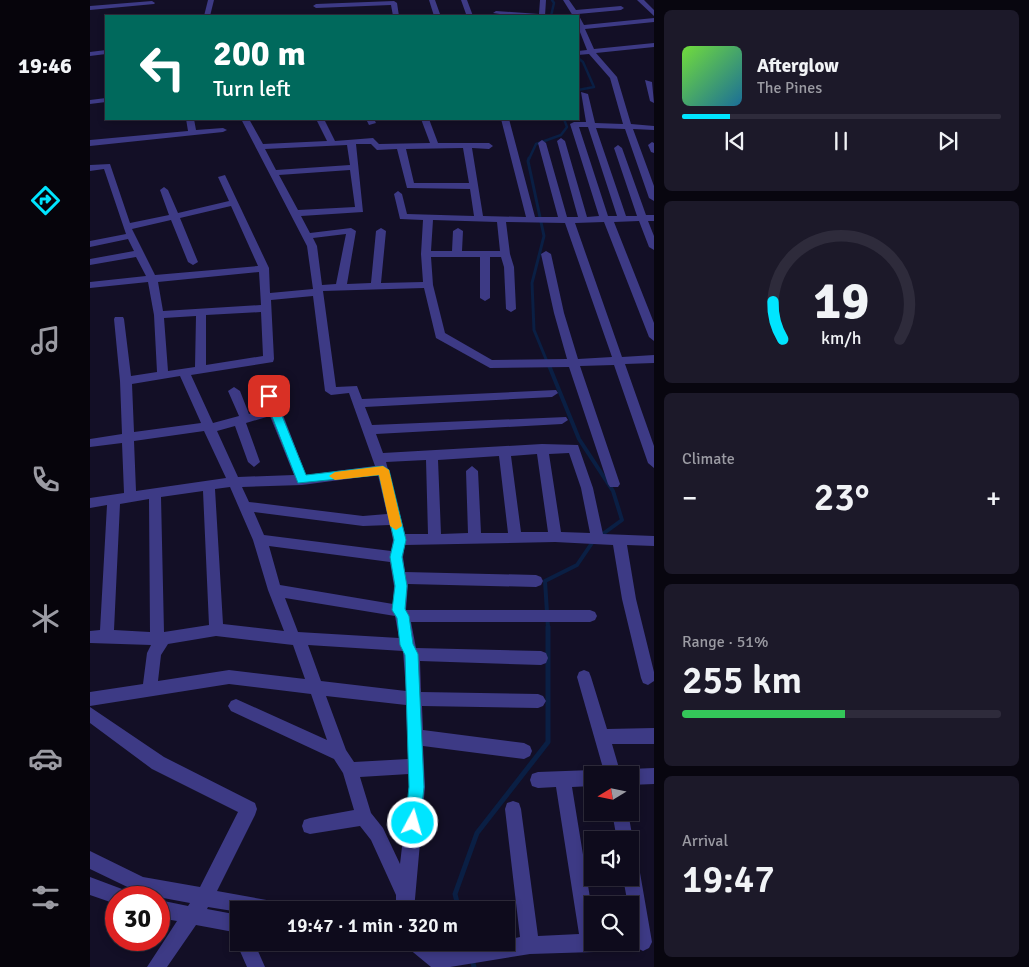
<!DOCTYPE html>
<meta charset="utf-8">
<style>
:root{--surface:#0e0b1c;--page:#1c1929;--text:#f1f3f6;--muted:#9b9ba3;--line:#2e2b3b;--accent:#00e5ff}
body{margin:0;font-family:Signika,sans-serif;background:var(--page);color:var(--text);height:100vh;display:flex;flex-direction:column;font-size:19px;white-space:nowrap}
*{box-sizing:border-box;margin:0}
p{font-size:16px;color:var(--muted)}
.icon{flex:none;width:28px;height:28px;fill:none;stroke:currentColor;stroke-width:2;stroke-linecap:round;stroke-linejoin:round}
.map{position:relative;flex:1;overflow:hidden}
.side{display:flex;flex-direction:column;gap:10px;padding:10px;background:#08060f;width:375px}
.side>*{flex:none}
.banner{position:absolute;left:15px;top:15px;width:474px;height:105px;border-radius:0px;box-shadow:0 2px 8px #0003,0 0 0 1px var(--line);background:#00695c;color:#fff;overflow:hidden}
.needle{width:32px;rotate:260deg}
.tools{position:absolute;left:494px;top:766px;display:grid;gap:10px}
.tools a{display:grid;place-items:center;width:55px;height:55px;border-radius:0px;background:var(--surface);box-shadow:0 2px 8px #0003,0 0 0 1px var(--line);font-size:25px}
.speed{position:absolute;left:15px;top:886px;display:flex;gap:10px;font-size:25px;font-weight:700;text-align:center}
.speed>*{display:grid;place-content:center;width:65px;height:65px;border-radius:50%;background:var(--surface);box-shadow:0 2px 8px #0003,0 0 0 1px var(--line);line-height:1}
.speed .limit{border:8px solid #d22;background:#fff;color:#111}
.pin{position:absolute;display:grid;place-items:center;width:42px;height:42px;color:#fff;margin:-21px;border-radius:10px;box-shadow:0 2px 8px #0006}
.me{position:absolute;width:55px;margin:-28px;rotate:6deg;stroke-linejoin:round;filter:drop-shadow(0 0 4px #0008)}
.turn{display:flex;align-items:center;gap:18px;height:105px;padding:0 25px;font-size:22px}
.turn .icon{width:65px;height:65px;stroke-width:2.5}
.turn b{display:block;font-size:35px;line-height:42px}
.big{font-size:38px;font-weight:600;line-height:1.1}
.side .tile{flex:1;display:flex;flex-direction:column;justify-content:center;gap:8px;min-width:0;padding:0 18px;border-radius:8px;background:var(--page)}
.side .dial{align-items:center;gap:0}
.dial svg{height:130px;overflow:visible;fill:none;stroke:var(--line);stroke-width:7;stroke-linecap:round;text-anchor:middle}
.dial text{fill:var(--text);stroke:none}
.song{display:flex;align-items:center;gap:15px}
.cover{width:60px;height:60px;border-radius:8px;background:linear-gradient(135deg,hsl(100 70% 55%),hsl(200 70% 35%))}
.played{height:5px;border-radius:2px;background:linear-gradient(90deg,var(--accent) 15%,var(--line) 15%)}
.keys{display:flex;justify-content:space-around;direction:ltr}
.heat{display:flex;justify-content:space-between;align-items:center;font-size:28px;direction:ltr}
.charge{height:8px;border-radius:4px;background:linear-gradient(90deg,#34c759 51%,var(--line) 0)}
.trip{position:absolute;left:140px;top:901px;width:285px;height:50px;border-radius:0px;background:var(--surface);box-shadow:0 2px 8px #0003,0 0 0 1px var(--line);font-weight:600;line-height:50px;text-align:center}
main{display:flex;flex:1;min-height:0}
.dock{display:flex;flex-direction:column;width:90px;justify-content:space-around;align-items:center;background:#06040b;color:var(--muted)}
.dock .icon{width:35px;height:35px}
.dock .current{color:var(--accent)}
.dock b{font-size:22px;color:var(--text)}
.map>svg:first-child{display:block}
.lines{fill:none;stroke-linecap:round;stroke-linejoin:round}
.stream-far3{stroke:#0a1f44;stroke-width:2.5}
.stream-far2{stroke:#0a1f44;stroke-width:3}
.stream-far1{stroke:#0a1f44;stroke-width:4}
.stream{stroke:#0a1f44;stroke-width:5}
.minor{fill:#3d3a85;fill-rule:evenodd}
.route{fill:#00e5ff;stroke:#0095a6}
.slow{fill:#f59e0b}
</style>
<main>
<nav class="dock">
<b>19:46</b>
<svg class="icon current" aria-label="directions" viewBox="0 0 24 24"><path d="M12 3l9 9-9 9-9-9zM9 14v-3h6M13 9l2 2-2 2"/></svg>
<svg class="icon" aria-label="music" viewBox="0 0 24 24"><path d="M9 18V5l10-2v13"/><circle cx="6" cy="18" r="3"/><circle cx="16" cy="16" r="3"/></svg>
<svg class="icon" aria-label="phone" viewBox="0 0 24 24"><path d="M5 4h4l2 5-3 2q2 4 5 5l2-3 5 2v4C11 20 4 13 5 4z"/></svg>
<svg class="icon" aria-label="climate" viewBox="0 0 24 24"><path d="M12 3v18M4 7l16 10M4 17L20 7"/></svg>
<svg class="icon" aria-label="car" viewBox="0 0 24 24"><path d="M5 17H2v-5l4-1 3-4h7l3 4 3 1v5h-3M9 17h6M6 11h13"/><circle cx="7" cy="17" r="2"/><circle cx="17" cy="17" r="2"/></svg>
<svg class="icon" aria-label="filters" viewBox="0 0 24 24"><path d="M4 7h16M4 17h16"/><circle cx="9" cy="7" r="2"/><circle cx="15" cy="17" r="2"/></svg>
</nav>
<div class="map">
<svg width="564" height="967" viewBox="0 0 564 967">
<rect width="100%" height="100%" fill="#130f26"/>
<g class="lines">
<path class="stream-far3" d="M461 16 464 3 462 0
M488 58 493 62 504 87 488 90
M439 159 446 144 471 135 477 127 474 119"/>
<path class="stream-far2" d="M439 158 438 161 454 236 442 283 444 330 458 364"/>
<path class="stream-far1" d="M458 363 489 439 523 491 532 520 510 536
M458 628 455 581 487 565 504 540"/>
<path class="stream" d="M369 910 365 894 387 833 458 742V627
M382 959 384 967"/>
<path class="minor" d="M118 0H124L120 16H114Z
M339 0H345L350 14H376L371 0H377L383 16H344Z
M450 0H456L455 16H424L403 13 406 11 449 14Z
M473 0H479L486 10 531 6 534 8 531 10 488 14 494 25 564 18V22L495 29 504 49 564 43V47L506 53 527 77 541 124 564 126V130L543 129 564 186V201L559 198 535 129 506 128 536 216H547L524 148 528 145 532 148 556 215H564V221H558L564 236V250L559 247 549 221 524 222 564 323V341L559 337 514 222 485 223 532 357 564 355V363L535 364 564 446V468L558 463 524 365 490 366 530 484 528 487H520L518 484 479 367 400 368 346 338 334 288 233 291 246 387 267 386 272 399 466 390 468 393 462 397 275 407 282 425 476 417 478 420 472 424 286 434 293 453 452 444 488 445 503 488 513 534 564 536V546L537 545 546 599 564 672V681L558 685 553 683 551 678 532 599 523 545 465 542 315 545 313 557 315 572 446 575 451 577 453 581 451 585 446 587 318 584 316 610H500L505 612 507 616 505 620 500 622H321L326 648 451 651 456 653 458 658 456 663 451 665 330 661 331 692 448 694 453 696 456 701 453 706 448 708 332 706 333 730 434 743 440 746 442 751 440 756 434 759 333 746 335 787 324 910H306V895L281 840 270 826 220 834 214 832 212 826 214 820 220 818 264 810 253 773 244 759 141 711 138 706 141 701 146 699 237 740 221 694 139 684 0 706V692L53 684 57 653 61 645 0 643V631L10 630 17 505 0 508V498L34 493 32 443 0 447V439L32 434 30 381 24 319 25 317H33L34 319 41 376 67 372 64 315 58 282 0 288V282L56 276 46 257 0 265V259L44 251 38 239 0 247V241L36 234 14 169 0 171V165L20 164 40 223 79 215 70 190 74 187 78 190 88 213 139 201 128 177 135 175 179 268 180 293 223 289 217 246 151 119H159L173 144 237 141 226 119H234L245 141 283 138 289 144 340 143 331 119H339L348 143H399L403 146 399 149 382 148 393 216 436 217 411 119H419L445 217H468L448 143 452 140 456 143 477 217H488L467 141 471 138 475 141 497 217 509 216 480 124 484 122H496L491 92 498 94 505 123 533 124 520 78 499 54 488 55V51L497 50 488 27V16H483ZM489 127H498L527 216H518ZM266 144H281L287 150 307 149 317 188 380 189 384 216 317 214 312 194 308 191 304 194 310 219 333 220 331 254 333 282 291 283 296 231 291 228 286 231 281 283 257 284 266 231 261 228 220 233 211 216 273 212ZM257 145 260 165 186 170 175 149ZM373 148 379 183H324L316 149ZM260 170 265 207 208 210 189 175ZM141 206 168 266 65 275 42 229 81 220 98 262 103 265 108 262 90 218ZM343 220 407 222 410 251H372L373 231 368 228 363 231 362 251H341ZM416 222 475 223 522 357 488 359 474 313 461 254 456 251 451 254 464 313 477 359 402 360 355 333 343 285 341 257H390V298L395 301 400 298V257H411L414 267 416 309 421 312 426 309 424 267 420 254ZM256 234 246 284 232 285 227 246 223 238ZM169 272 171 305 73 311 68 282ZM223 296 235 391 241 395 259 393 285 466 216 475 180 381H172L170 384 177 409 159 414 150 391 144 387 138 391 149 416 123 423 101 375 183 362 184 359 181 300ZM171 312 173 356 116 365V315ZM106 316 105 367 78 371 74 318ZM90 376 111 423 44 432 42 384ZM180 416 204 475 148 477 127 431 145 426 158 462 164 467 170 462 156 423ZM114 431 136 478 46 491 44 441ZM479 453 491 488 500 533 471 532 459 454ZM447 454 458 532H431L421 456ZM409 456 418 533H391L388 471 382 466 376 471 378 533 351 534 348 460ZM336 460 338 534H315L296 462ZM288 475 297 514 273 516 159 502 152 487 212 485ZM140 487 163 540 178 590 194 631 133 624 125 489ZM113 491 119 625 74 632 71 497ZM59 499 60 632 24 630 30 504ZM164 512 273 526 300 525 303 540 301 551 174 535ZM179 546 300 562 304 586 303 604 190 585ZM195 598 305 616 309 638 208 632ZM126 636 203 645 215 679 139 670 68 681 71 655 78 644ZM218 645 313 651 316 691 231 681ZM236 696 316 705 318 759 264 762 256 750ZM319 774V787L310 864 293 828 281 813 270 777Z
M547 0H554L564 10V16Z
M62 1 65 3 64 4 0 10V6Z
M304 1 307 3 309 16H303L301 5 226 8 223 6 226 4Z
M16 50V54L0 56V52Z
M555 80 562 82 564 103 560 101Z
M16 98V102L0 104V100Z
M96 119H104L106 130 133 128 137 130 133 132 0 146V140L98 131Z
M276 119H284L286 123 279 125Z
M562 142 564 143V153L561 152 558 145Z
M494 670 499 672 501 677 517 729 564 728V744H522L531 775H515L487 677 489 672Z
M0 707 74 757 165 803 167 809 165 815 127 891 182 901 188 904 191 910H149V912L118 907 117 909 149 915V933L106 925 77 967H57L87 921 69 918V900L98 906 100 903 52 894 0 869V851L53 877 110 887 148 812 62 769 0 723Z
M564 768V784L540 785V775H533L534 771 540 769Z
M502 770 509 775H502V786L482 787 502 910V942H540V935L543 938 540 905H538L533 878H540V858L546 861 549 867 562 942 559 948 553 951 547 948 544 943 542 948 536 951 440 954 360 967H341L318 948 315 942H340L349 950 396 942H416V940L430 937 415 809 417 803 423 801 429 803 431 809 448 936 489 934 466 787 448 788 442 786 440 780 442 774 448 772Z
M522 812H538L543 840 541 846 540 840H527Z
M0 877 40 892 43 898H26V904L0 895Z
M149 936V942H164L175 967H157L146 942Z"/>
</g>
<path class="route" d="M179 392 184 396 216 475 293 466 299 470 316 540 312 557 317 586 315 609 319 616 323 644 328 654 334 787 330 823 328 828 323 830 317 828 315 823 319 787 315 655 310 645 307 618 302 610 305 586 300 557 304 540 289 475 208 483 174 396Z"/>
<path class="slow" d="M293 466 299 470 312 526 306 530 300 526 289 475 245 480 239 476 245 472Z"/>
</svg>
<div class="tools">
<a><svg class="needle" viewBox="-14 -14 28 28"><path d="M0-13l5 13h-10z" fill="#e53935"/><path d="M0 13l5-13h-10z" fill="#9b9ba3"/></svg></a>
<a><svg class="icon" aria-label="sound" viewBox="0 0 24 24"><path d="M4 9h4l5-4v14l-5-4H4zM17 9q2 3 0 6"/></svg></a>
<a><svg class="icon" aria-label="search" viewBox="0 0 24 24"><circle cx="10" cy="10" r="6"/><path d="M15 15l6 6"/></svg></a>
</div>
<div class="speed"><div class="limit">30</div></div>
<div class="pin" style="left:179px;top:396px;background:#d93025"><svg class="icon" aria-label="arrive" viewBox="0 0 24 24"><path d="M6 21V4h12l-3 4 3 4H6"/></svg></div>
<svg class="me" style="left:323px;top:823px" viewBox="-20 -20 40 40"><circle r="17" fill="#00e5ff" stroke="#fff" stroke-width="3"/><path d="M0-11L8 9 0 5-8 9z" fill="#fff"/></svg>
<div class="trip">19:47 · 1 min · 320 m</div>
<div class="banner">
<div class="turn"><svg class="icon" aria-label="left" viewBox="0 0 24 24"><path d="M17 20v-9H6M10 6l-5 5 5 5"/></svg><div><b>200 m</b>Turn left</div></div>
</div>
</div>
<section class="side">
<div class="tile">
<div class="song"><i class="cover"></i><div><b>Afterglow</b><p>The Pines</p></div></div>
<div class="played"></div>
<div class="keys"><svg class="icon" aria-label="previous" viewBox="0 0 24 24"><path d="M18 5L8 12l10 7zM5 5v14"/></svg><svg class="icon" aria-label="pause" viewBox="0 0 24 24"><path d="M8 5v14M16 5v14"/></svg><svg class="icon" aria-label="next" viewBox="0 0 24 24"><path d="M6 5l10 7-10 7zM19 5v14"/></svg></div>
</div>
<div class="tile dial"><svg viewBox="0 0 100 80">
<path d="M14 69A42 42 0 1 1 86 69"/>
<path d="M14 69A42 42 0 0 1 8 46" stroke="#00e5ff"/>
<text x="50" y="56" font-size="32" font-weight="700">19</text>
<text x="50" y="72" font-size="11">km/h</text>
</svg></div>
<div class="tile"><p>Climate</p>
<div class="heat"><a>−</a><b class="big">23°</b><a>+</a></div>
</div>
<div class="tile"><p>Range · 51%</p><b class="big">255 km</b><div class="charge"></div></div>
<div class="tile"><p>Arrival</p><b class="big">19:47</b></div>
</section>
</main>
